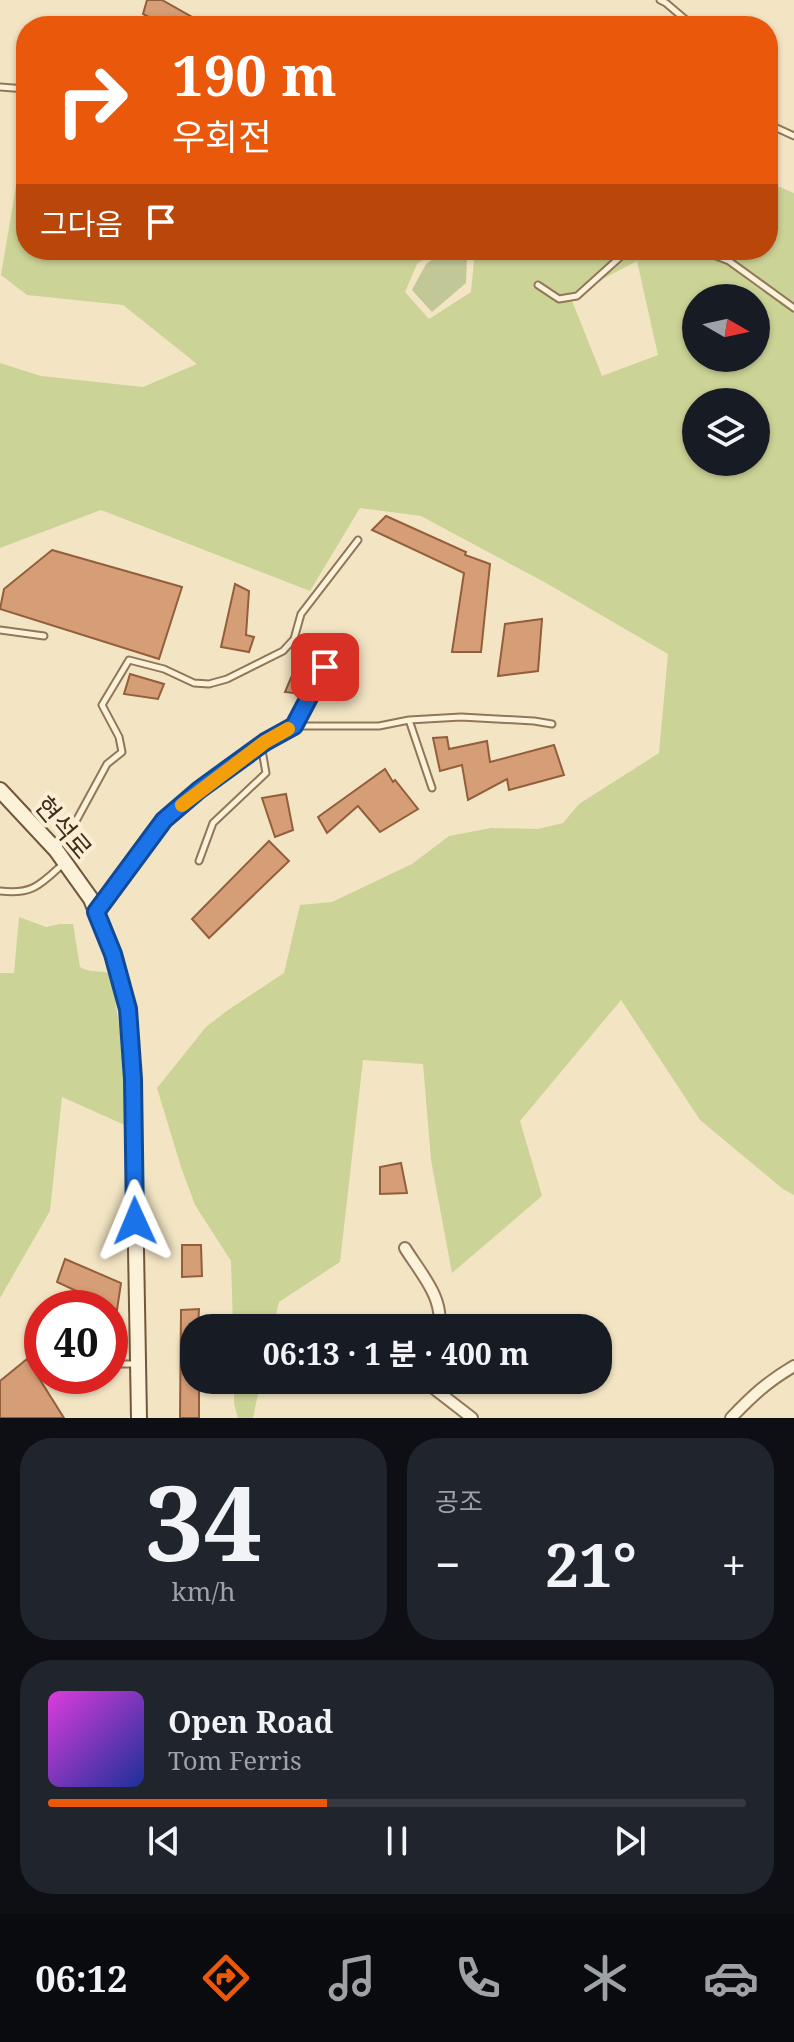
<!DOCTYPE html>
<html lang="ko">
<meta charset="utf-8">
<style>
:root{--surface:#171b24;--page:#20242c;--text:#f1f3f6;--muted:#9ea1a6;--line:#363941;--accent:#ea580c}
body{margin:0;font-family:"Noto Serif","Noto Sans KR",serif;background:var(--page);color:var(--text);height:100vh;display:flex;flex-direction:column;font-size:30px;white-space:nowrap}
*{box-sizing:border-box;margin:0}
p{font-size:26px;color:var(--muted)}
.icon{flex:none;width:44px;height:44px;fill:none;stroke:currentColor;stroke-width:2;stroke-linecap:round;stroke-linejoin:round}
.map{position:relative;height:1418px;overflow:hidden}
.details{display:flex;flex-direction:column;gap:20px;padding:20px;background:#0d0f14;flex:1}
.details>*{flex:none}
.guide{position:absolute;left:16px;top:16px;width:762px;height:244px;border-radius:32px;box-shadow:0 2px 6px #0004;background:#ea580c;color:#fff;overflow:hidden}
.needle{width:52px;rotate:99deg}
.buttons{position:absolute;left:682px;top:284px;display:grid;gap:16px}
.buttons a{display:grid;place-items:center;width:88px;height:88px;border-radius:50%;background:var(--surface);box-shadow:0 2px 6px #0004;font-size:40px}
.speed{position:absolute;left:24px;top:1290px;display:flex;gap:16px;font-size:40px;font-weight:700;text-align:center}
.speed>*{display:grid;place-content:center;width:104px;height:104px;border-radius:50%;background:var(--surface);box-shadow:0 2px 6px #0004;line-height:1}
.speed .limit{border:12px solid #d22;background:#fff;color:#111}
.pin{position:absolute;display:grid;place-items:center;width:68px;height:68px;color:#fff;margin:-34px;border-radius:16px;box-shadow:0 4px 12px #0006}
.me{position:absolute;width:88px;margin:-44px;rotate:359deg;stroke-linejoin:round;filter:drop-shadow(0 0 6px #0008)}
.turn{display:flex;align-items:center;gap:28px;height:168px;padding:0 24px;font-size:36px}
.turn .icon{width:104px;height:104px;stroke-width:2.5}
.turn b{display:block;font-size:56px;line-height:68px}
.then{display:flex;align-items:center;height:76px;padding:0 24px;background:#0003;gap:16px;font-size:30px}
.big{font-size:60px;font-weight:700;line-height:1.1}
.details .tile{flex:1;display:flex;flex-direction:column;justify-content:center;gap:12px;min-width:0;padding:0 28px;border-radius:32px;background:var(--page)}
.details .dial{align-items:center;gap:0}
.dial b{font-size:104px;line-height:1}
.song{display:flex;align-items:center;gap:24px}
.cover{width:96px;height:96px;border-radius:12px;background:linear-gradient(135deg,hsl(300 70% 55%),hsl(230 70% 35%))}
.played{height:8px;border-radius:4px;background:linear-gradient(90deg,var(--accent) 40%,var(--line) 40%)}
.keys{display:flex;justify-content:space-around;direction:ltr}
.heat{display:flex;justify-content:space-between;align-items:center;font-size:44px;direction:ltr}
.details .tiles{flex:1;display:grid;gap:20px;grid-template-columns:1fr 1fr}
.tile:last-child{grid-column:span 2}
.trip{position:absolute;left:180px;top:1314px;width:432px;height:80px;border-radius:32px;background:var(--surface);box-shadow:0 2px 6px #0004;font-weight:700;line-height:80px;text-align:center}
.dock{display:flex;height:128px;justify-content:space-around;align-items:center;background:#090b0e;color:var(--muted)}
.dock .icon{width:56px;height:56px}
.dock .on{color:var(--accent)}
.dock b{font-size:36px;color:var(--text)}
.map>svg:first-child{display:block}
.green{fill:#ccd396;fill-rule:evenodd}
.cemetery{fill:#c1c796}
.building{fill:#d69e76;stroke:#935e3b;stroke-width:2}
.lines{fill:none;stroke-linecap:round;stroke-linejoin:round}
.lane-casing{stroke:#917658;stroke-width:9}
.street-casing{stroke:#917658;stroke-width:14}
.secondary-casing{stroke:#73573b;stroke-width:18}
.lane{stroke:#fcf2d9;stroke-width:5}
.street{stroke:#fcf2d9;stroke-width:10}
.secondary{stroke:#fcf2d9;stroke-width:14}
.route-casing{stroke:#114b97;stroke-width:20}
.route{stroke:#1a73e8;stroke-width:14}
.slow{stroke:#f59e0b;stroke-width:14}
.labels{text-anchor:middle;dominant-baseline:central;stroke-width:8;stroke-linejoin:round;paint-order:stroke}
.street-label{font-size:26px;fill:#3f2e1d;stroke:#faefd5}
</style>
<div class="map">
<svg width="794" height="1418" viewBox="0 0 794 1418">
<rect width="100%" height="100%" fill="#f3e5c4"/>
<path class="green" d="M20 162 26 163V250H435L417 264 405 292 429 319 471 292 475 250H768V182L794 193V1195L783 1189 700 1120 621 1000 520 1121 542 1196 452 1273 431 1160 423 1064 363 1060 340 1262 279 1302 273 1328H233L231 1261 195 1205 181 1167 157 1088 206 1027 228 1010 284 973 300 905 332 902 412 864 449 836 491 828 538 829 563 823 579 804 659 753 668 654 546 583 421 516 360 508 310 591 101 510 0 548V363L41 376 143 387 197 364 123 305 27 295 1 275ZM637 261 658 355 602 376 570 296ZM696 298H756V358H696ZM696 402H756V462H696Z
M19 917 46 927 60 924H73L80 967C92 974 98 969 111 974L122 1045 127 1126 62 1097 50 1211 0 1298V973H14Z
M234 1380H261L253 1418H238L234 1404Z"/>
<path class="cemetery" d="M446 250H464L467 257 466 283 432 312 412 290 426 264Z"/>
<path class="building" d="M147 0H162L192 17 188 26H165L143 14Z
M386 516 466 552 465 555 490 564 481 652H452L464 573 372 530Z
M52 550 182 587 159 659 0 609 4 589Z
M235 584 249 591 246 635 254 637 249 652 221 647Z
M542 619 538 671 498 676 505 624Z
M296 666 312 671 302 694 285 692Z
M130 674 164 684 158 699 124 694Z
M447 737 449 749 487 741 490 762 554 745 564 775 509 790 507 779 468 800 462 765 440 771 433 738Z
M385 769 393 782 395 780 418 809 380 832 358 806 327 833 318 817Z
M286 794 293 830 275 837 262 798Z
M269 841 289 861 209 938 192 919Z
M401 1163 407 1193 380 1194V1167Z
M182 1245H201L202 1276 182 1277Z
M65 1259 121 1283 117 1310 57 1282Z
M199 1309 198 1328H194V1380H199V1418H180L181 1310Z
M27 1359 64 1418H0V1381Z"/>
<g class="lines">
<defs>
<path id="lane" d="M660 0 666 3 693 26
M0 87 26 89
M768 124 794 136
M701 250 729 261 794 308
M538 285 559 299 577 296 628 250
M0 630 44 636
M409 720 432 788
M57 848 70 832 107 764 122 752 119 737 102 705 129 660 164 669 194 683 209 684 227 679 283 651 294 639 301 614 358 540
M199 861 213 823 266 773 261 745
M0 891C33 895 41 884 64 863
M98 908 164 820 199 790 265 742 294 726H379L409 720 461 717 534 721 552 724
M110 1364H137"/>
<path id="street" d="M294 726 325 667
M405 1248C419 1271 446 1300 438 1328
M423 1380 472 1418
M731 1418C753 1395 767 1382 794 1366"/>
<path id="secondary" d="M0 790 56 850 91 899 113 954 128 1009 133 1079 139 1418"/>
</defs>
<use href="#lane" class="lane-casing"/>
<use href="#street" class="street-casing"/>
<use href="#secondary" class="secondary-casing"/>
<use href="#lane" class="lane"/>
<use href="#street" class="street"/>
<use href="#secondary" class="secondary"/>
</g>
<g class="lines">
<defs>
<path id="route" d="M135 1221 133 1079 128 1009 113 954 96 912 164 820 199 790 265 742 294 726 325 667"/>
</defs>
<use href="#route" class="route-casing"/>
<use href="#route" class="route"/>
<path class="slow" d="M182 805 265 742 288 729"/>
</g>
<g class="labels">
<g class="street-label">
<text transform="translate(64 827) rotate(50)">현석로</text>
</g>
</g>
</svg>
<div class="buttons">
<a><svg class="needle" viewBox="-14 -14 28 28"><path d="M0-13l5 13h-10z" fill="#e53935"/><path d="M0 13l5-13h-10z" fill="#9ea1a6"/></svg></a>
<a><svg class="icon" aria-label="layers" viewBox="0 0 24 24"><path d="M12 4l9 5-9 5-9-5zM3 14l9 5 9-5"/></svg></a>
</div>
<div class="speed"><div class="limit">40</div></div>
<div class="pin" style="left:325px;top:667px;background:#d93025"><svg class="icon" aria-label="arrive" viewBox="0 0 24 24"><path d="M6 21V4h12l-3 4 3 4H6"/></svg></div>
<svg class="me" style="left:135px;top:1221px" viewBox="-20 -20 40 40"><path d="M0-17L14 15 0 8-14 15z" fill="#1a73e8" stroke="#fff" stroke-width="4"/></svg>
<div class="trip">06:13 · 1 분 · 400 m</div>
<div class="guide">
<div class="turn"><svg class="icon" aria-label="right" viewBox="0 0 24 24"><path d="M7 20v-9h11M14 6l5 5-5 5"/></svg><div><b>190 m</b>우회전</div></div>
<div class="then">그다음<svg class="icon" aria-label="arrive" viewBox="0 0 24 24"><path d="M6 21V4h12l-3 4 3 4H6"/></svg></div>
</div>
</div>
<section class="details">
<div class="tiles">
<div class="tile dial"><b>34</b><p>km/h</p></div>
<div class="tile"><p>공조</p>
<div class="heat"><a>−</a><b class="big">21°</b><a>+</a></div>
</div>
<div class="tile">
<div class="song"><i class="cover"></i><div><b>Open Road</b><p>Tom Ferris</p></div></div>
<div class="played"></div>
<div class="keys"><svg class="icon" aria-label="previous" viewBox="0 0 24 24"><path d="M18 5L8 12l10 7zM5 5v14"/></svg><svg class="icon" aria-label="pause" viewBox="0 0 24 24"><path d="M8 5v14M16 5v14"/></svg><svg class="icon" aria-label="next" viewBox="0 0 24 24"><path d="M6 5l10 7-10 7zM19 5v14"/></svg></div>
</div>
</div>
</section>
<nav class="dock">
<b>06:12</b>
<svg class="icon on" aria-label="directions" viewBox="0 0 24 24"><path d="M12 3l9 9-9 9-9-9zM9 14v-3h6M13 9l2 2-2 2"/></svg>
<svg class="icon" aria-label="music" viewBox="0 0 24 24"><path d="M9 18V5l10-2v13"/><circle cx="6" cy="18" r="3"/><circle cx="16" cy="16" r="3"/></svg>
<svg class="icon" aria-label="phone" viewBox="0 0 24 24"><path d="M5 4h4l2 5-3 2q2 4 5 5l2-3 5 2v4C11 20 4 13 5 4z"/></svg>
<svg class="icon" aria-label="climate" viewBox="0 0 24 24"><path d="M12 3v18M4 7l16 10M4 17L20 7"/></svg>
<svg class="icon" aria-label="car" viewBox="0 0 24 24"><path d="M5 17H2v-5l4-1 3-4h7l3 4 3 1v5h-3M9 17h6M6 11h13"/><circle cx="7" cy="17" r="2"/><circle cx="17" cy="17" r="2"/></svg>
</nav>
